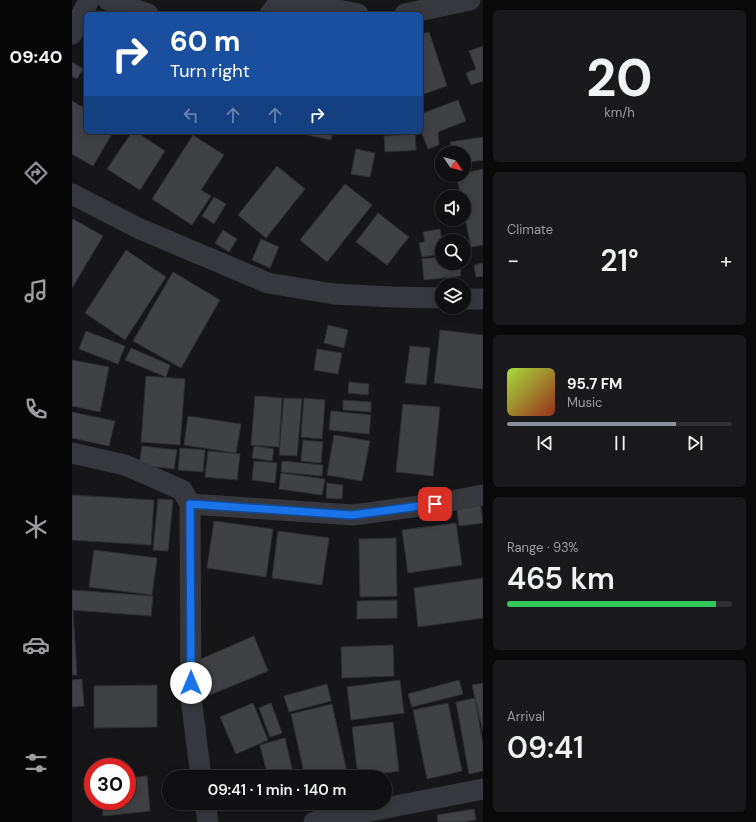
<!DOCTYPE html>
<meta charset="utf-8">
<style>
:root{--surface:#101012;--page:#19191b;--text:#f1f3f6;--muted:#9c9d9f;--line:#303032;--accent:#8c9099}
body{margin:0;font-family:"DM Sans",sans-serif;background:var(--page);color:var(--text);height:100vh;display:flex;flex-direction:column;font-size:15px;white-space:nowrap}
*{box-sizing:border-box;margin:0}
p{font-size:13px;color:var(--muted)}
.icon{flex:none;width:22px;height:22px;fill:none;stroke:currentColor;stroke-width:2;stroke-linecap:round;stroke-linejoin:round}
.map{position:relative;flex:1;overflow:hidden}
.sheet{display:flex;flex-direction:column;gap:10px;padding:10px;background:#09090a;width:273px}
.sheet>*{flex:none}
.banner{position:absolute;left:12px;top:12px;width:339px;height:122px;border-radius:6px;box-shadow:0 2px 10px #0003,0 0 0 1px var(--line);background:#1a4fa0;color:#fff;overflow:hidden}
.needle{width:26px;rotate:125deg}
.buttons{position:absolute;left:363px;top:146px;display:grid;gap:8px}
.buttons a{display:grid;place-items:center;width:36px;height:36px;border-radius:50%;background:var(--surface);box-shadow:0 2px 10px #0003,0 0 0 1px var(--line);font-size:20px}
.speed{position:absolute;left:12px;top:758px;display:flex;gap:8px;font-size:20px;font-weight:700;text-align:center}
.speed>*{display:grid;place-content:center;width:52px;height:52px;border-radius:50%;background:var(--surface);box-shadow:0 2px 10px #0003,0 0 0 1px var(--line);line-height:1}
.speed .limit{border:6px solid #d22;background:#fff;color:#111}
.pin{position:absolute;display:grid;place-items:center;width:34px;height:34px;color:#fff;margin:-17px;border-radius:8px;box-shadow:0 2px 6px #0006}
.me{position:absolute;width:44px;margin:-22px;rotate:0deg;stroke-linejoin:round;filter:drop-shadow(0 0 3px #0008)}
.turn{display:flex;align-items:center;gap:14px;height:84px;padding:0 20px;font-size:18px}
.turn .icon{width:52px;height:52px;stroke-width:2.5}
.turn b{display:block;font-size:28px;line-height:34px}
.lanes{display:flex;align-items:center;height:38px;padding:0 20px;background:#0003;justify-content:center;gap:20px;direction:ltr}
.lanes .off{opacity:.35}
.big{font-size:30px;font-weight:600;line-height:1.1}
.sheet .tile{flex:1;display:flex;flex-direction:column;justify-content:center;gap:6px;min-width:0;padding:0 14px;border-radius:6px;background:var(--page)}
.sheet .dial{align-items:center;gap:0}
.dial b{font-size:52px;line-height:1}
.song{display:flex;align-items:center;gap:12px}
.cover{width:48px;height:48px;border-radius:6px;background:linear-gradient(135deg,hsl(80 70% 55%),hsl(10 70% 35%))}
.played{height:4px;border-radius:2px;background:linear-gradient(90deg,var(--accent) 75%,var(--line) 75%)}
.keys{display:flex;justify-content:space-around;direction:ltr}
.heat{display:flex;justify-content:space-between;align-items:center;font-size:22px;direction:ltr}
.charge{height:6px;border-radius:3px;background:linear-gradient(90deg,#34c759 93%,var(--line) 0)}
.trip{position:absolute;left:90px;top:770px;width:230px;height:40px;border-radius:20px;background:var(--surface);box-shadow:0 2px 10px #0003,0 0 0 1px var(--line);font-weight:600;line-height:40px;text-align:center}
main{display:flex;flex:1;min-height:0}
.tabs{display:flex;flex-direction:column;width:72px;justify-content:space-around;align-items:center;background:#060607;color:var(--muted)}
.tabs .icon{width:28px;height:28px}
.tabs .selected{color:var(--accent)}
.tabs b{font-size:18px;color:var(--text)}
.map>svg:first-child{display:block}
.building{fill:#404145;stroke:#303034}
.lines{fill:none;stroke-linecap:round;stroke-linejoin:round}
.street{stroke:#37383d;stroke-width:21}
.route-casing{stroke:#114b97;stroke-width:10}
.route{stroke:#1a73e8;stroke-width:7}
</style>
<main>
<nav class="tabs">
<b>09:40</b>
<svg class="icon selected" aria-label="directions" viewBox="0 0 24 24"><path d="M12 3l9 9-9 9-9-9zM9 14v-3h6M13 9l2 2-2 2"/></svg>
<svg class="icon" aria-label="music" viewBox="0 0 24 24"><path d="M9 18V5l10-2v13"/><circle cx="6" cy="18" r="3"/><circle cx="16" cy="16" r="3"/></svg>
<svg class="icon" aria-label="phone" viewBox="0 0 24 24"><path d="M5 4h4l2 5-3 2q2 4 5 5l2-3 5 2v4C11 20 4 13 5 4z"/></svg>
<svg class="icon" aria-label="climate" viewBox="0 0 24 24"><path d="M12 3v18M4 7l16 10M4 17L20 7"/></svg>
<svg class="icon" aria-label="car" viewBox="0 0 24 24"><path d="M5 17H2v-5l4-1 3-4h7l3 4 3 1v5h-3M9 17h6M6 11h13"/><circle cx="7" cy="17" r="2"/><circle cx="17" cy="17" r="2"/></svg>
<svg class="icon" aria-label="filters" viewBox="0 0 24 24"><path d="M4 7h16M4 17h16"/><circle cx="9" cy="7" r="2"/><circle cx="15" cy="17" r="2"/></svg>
</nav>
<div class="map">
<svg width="411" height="822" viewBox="0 0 411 822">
<rect width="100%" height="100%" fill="#161618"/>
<path class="building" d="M357 32 375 86 349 95V34Z
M411 46V81L399 85 394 73 404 69 397 51Z
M0 62 11 69 5 79 0 76Z
M386 100 394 121 366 132 367 145 356 149 349 131V114Z
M0 101 14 109V132H41L21 166 0 154Z
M60 132H64L93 151 68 190 35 169Z
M221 132H261L259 140Z
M329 132H343L344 150 313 152 312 136 329 135Z
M121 135 152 155 129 190 139 196 120 225 80 199Z
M411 137V160L392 163V153H380L378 142Z
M284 149 303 153 298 177 279 174Z
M205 166 233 189 194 238 166 215Z
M411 169V245L399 247 392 213V197H389L384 175H392V173Z
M273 184 300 205 255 262 228 240Z
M142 197 154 204 142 224 130 216Z
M306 213 337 237 315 265 284 242Z
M1 219 31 236 0 288V221Z
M368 229 370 241 383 238V241H370V254L350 257 347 243 353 242 351 232Z
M151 230 165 239 157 252 143 243Z
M189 239 207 247 198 268 180 260Z
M54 250 94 277 53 340 13 313Z
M370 257V263H388L389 276 352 280 350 259Z
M411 263V276L404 277 402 265Z
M101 272 148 300 109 368 61 341Z
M256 325 276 330 272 348 252 343Z
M368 330 411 335V389L362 383Z
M14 331 53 346 46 364 7 349Z
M338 346 358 348 354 385 333 383Z
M59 348 98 365 94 377 53 360Z
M245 349 270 353 266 374 242 370Z
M0 360 37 367 28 412 0 406Z
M74 376 113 379 108 445 69 442Z
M277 382 297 384 296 395 276 393Z
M183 396 210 398 207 447 179 445Z
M212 398 230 399 225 456 207 455Z
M232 398 253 400 250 439 229 437Z
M271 400 299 402V412L271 410Z
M331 404 368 407 361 476 324 472Z
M259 411 299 415 297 434 257 430Z
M0 412 43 421 37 446 0 438Z
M116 416 169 424 164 453 112 445Z
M262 435 298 441 290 481 255 475Z
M231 440 251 442 249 463 229 461Z
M70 446 105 450 102 469 67 465Z
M182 446 202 449 200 461 180 458Z
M108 448 133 450 131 472 106 470Z
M136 451 168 454 165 480 133 477Z
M182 461 205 463 203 483 180 480Z
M210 461 251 465 250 476 209 472Z
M209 473 253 479 250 495 207 489Z
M255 483 271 485 270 499 254 498Z
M0 495 82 500 79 545 0 540Z
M86 499 101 500 96 551 81 550Z
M408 500 411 523 387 526 384 503Z
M142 521 201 529 194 577 135 568Z
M384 523 390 565 336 573 330 530Z
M206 531 257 538 250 585 200 578Z
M324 538 325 596 288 597 287 539Z
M22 550 85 558 80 595 17 587Z
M411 578V618L346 627 342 588Z
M0 590 81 596 79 616 0 610Z
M325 600V618L285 619V601Z
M0 611H1L5 675H0Z
M182 636 196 671 138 695 124 661Z
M321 645 322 676 270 678 269 647Z
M10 679 12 706 0 707V680Z
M328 680 332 713 279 720 275 687Z
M387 680 391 694 340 707 336 694Z
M411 683V732L400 685Z
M255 684 259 701 217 712 212 696Z
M85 685V727L22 728V686Z
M403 698 411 745V771L397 774 384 702Z
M181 703 196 740 164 754 148 717Z
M199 703 210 733 198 737 187 708Z
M376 703 390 771 355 779 341 710Z
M260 704 276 777H233L219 714Z
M321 722 327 771 286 777 280 727Z
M213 738 222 777H196L188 745Z
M75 776 78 811 31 816 30 801H55V778Z
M402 809 404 820 390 822H366L365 815Z"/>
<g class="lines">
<path class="street" d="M36 0 76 14
M198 14 204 6 223 1 286 14
M333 14 398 0
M0 34 17 0
M0 194 68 229 196 283 262 294 321 297 370 298
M392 299H411
M0 453 53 465 110 490 118 504 281 515 363 504 411 495
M118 504 119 698 129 777
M133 803 136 822
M242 822 411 789"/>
</g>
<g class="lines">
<defs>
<path id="route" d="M119 683 118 504 280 515 363 504"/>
</defs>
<use href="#route" class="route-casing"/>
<use href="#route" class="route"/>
</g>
</svg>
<div class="buttons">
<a><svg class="needle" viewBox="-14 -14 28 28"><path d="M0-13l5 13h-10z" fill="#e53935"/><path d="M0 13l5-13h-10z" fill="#9c9d9f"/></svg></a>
<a><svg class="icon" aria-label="sound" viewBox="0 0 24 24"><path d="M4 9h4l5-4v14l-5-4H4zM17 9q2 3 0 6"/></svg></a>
<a><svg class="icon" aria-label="search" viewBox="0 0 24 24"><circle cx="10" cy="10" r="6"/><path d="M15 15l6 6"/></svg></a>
<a><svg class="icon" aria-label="layers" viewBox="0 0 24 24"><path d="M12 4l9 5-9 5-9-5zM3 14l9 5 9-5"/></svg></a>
</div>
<div class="speed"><div class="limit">30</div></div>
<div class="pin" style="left:363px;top:504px;background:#d93025"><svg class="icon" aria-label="arrive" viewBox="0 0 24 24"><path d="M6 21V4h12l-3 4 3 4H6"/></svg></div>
<svg class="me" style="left:119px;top:683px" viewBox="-20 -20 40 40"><circle r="19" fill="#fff"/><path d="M0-13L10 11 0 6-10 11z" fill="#1a73e8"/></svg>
<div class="trip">09:41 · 1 min · 140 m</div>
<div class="banner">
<div class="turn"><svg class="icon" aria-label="right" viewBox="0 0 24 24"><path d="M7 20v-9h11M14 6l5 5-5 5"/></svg><div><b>60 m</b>Turn right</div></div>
<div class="lanes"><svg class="icon off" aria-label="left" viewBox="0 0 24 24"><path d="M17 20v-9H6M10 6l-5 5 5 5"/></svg><svg class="icon off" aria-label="ahead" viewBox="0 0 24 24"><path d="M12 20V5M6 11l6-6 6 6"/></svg><svg class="icon off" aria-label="ahead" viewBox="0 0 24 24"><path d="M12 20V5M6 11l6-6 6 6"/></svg><svg class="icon" aria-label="right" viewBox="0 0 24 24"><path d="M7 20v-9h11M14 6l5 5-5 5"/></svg></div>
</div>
</div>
<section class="sheet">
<div class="tile dial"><b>20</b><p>km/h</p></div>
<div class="tile"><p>Climate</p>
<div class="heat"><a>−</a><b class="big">21°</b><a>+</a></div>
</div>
<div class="tile">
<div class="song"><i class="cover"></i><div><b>95.7 FM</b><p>Music</p></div></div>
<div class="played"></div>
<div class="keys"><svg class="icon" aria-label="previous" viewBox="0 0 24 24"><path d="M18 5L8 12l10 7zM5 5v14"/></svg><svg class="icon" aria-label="pause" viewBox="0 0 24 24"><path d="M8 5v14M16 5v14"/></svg><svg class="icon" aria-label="next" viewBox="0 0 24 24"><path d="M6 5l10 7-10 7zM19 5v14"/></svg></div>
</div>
<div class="tile"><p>Range · 93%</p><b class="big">465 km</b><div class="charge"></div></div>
<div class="tile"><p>Arrival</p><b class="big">09:41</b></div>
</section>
</main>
